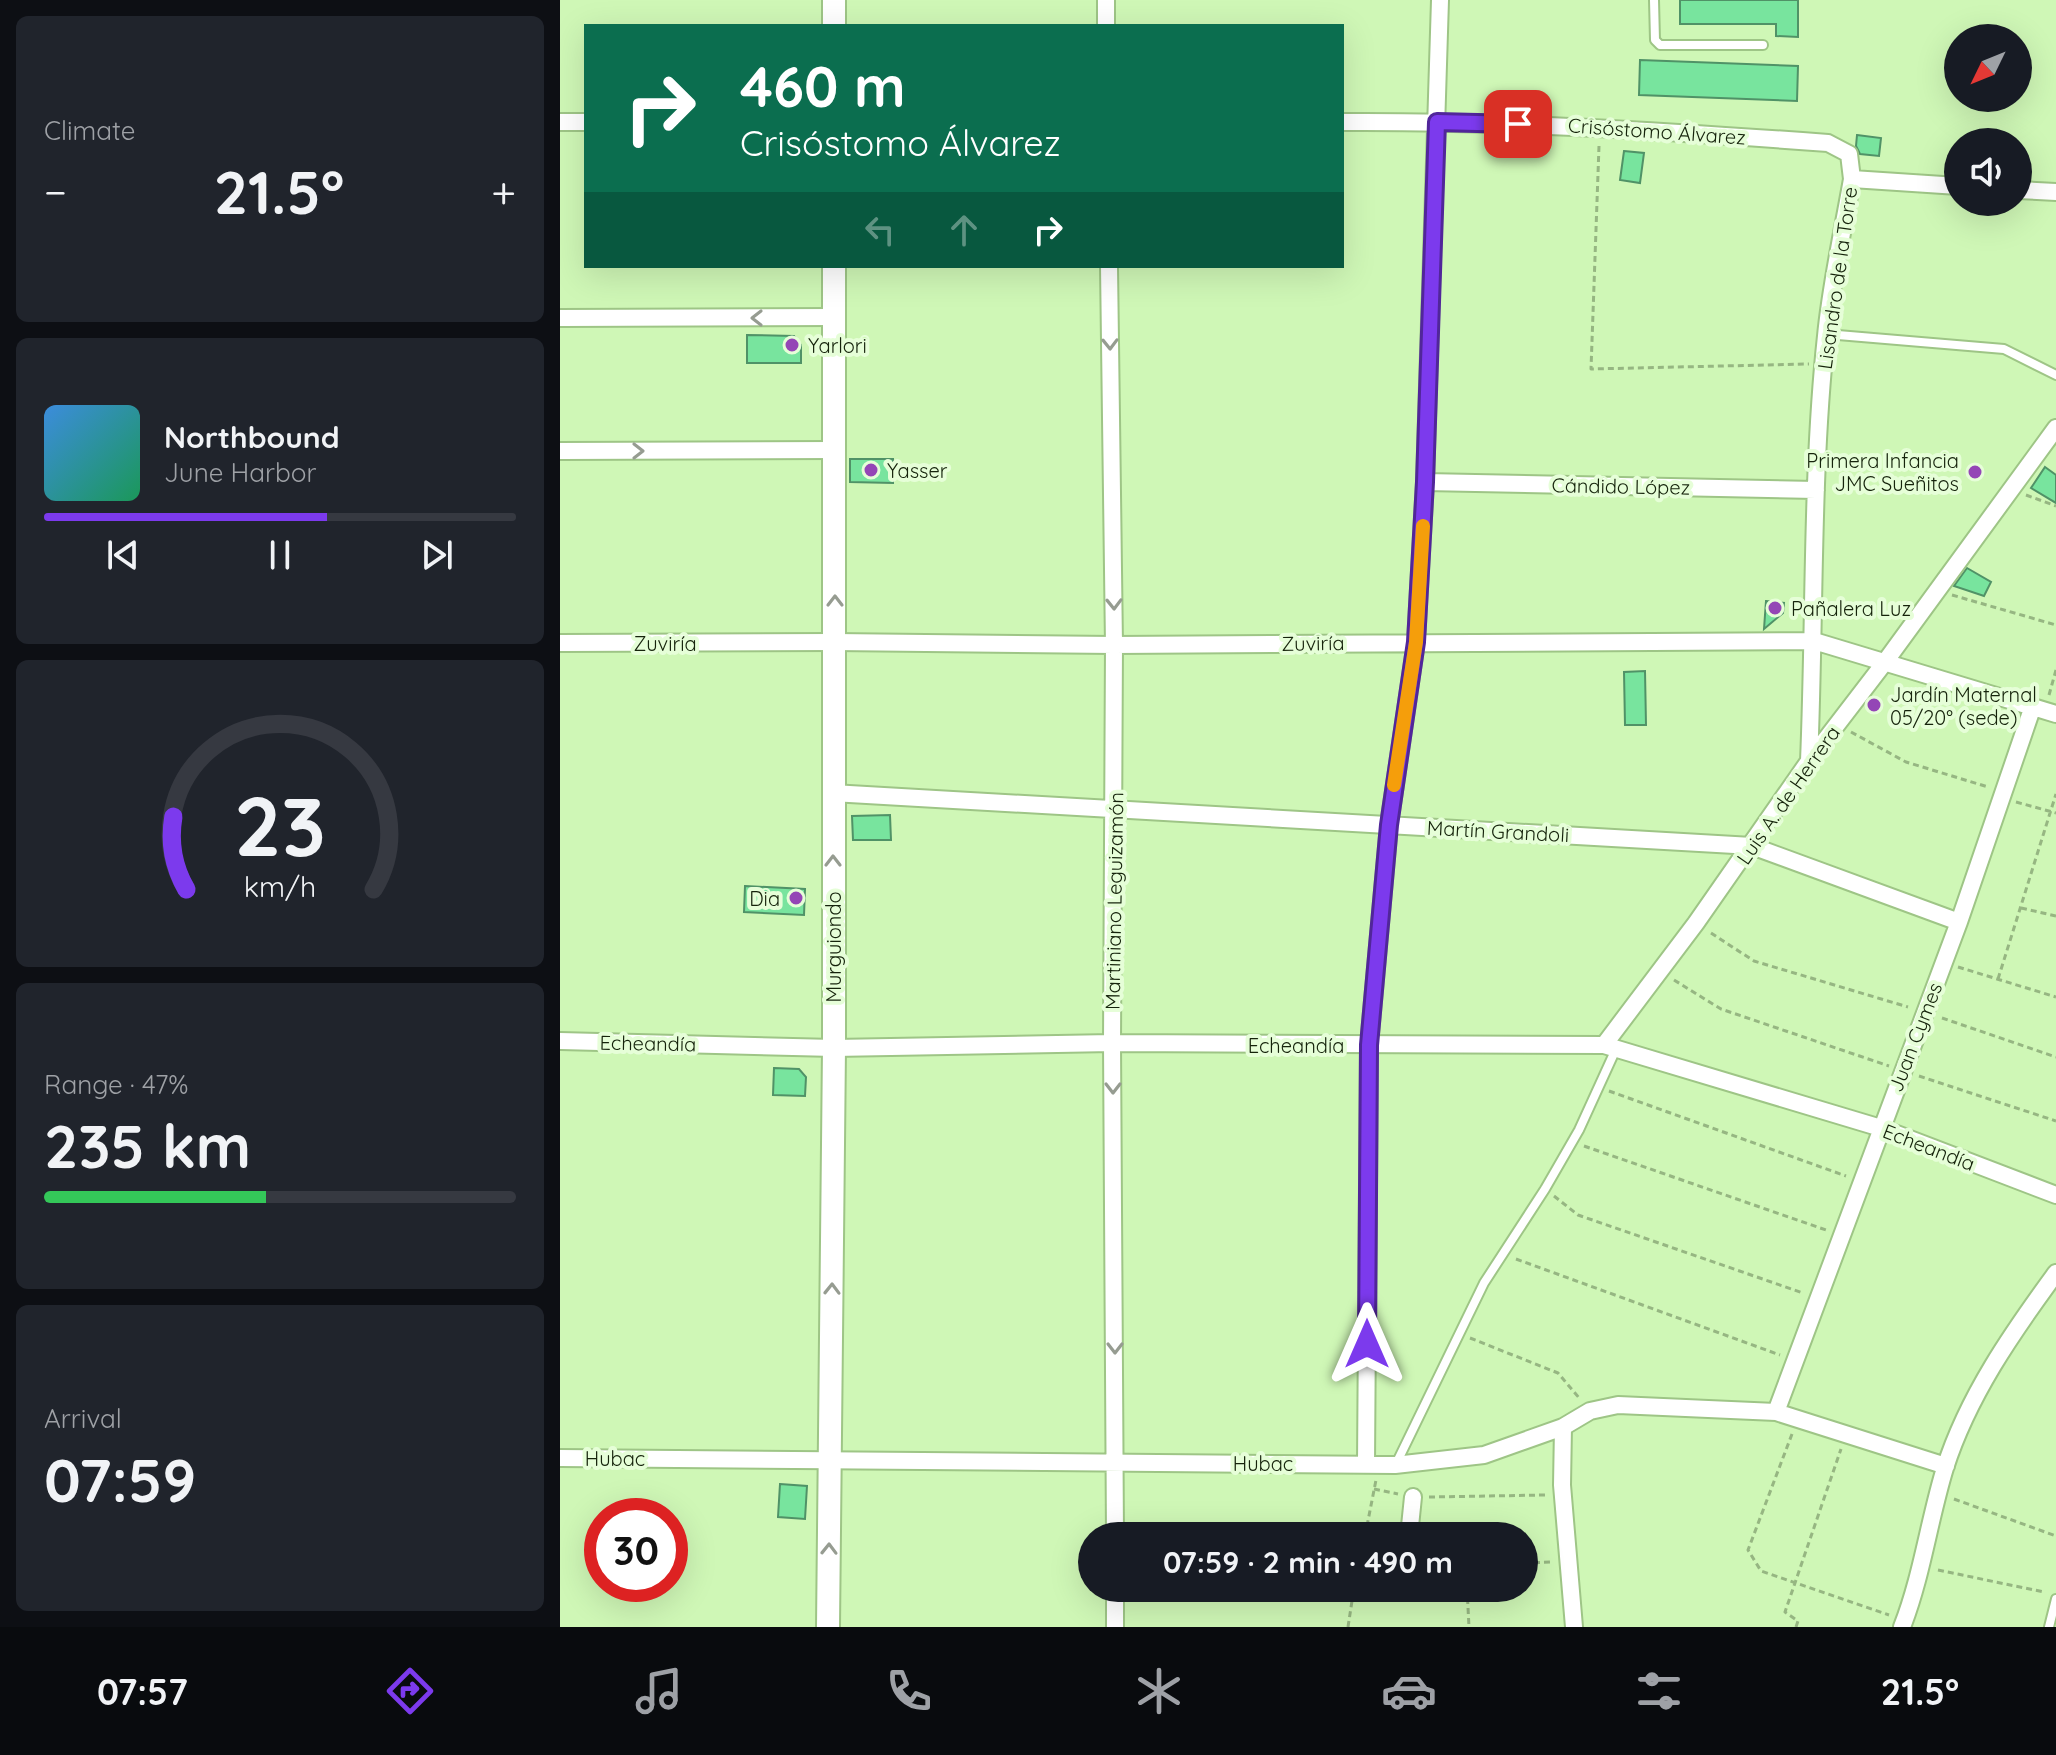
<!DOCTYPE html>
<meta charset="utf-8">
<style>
:root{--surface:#171b24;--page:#20242c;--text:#f1f3f6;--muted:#9ea1a6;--line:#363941;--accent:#7c3aed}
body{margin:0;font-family:Quicksand,sans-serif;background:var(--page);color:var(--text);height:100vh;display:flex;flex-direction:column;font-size:30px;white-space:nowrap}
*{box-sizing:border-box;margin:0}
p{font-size:26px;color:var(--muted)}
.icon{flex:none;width:44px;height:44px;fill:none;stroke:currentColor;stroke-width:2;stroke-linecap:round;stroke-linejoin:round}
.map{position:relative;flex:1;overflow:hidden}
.sheet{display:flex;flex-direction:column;gap:16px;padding:16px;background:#0d0f14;width:560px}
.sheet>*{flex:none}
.top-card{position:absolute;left:24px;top:24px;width:760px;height:244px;border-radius:0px;box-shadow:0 8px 32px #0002;background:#0b6e4f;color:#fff;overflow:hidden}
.needle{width:52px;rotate:227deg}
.fabs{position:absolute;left:1384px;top:24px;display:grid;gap:16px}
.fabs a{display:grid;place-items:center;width:88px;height:88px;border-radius:50%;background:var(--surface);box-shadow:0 8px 32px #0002;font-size:40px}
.speed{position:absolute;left:24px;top:1498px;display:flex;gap:16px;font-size:40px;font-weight:700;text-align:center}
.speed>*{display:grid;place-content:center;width:104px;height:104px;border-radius:50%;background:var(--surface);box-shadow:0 8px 32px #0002;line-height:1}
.speed .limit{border:12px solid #d22;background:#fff;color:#111}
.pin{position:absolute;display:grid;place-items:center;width:68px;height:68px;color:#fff;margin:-34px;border-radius:16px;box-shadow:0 4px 12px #0006}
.me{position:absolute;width:88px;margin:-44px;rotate:0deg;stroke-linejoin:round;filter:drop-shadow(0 0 6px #0008)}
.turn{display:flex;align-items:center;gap:28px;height:168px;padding:0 24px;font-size:36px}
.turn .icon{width:104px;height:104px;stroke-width:2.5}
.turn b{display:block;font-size:56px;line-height:68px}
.lanes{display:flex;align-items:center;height:76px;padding:0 24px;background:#0003;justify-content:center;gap:40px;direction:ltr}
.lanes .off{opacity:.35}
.big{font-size:60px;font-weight:800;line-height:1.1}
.sheet .card{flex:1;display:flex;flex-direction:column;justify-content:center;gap:12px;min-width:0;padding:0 28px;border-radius:12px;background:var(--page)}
.sheet .dial{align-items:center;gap:0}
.dial svg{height:208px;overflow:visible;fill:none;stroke:var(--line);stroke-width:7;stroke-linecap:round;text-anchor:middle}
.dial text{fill:var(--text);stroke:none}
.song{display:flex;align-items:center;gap:24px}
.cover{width:96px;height:96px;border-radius:12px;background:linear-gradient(135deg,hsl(210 70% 55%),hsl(150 70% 35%))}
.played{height:8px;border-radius:4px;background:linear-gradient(90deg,var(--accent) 60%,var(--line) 60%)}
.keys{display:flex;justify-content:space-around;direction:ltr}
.heat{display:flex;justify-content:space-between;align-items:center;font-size:44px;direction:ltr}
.charge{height:12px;border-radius:6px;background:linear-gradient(90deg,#34c759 47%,var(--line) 0)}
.trip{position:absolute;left:518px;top:1522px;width:460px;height:80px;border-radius:40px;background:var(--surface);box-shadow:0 8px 32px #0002;font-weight:800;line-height:80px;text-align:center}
.tabs{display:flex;height:128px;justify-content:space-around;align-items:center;background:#090b0e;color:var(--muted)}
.tabs .icon{width:56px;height:56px}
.tabs .current{color:var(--accent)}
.tabs b{font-size:36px;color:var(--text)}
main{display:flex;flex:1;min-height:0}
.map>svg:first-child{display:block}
.building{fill:#78e49e;stroke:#509267;stroke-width:2}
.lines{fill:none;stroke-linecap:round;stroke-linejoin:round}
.lane-casing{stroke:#9ec586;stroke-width:12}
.street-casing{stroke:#9ec586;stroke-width:20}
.secondary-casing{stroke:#9ec586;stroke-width:26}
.path{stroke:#96b682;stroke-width:3;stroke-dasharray:6 4;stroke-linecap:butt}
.lane{stroke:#fff;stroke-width:8}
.street{stroke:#fff;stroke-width:16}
.secondary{stroke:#fff;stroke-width:22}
.oneway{stroke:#969c91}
.route-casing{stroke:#51269a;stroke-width:20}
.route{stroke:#7c3aed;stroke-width:14}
.slow{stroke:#f59e0b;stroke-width:14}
.poi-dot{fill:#9446b6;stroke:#e6fed8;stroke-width:3}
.labels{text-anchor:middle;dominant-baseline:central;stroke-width:8;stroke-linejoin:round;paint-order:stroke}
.street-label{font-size:20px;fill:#15230b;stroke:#e6fed8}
.poi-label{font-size:20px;fill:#15230b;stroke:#e6fed8;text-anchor:start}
</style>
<main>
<section class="sheet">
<div class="card"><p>Climate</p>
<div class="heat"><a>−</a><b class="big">21.5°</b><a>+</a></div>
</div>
<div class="card">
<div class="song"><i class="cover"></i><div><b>Northbound</b><p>June Harbor</p></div></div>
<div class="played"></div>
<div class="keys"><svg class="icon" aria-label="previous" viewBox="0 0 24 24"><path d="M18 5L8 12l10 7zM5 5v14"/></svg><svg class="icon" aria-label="pause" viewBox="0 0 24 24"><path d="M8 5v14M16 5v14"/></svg><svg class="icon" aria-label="next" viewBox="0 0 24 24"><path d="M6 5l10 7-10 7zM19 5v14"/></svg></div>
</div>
<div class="card dial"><svg viewBox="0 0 100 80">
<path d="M14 69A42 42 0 1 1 86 69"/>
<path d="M14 69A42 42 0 0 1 9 41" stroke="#7c3aed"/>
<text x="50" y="56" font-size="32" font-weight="700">23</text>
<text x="50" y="72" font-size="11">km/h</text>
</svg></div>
<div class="card"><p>Range · 47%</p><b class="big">235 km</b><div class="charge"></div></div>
<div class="card"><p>Arrival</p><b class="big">07:59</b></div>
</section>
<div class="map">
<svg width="1496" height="1627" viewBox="0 0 1496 1627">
<rect width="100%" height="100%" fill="#cff7b6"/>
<path class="building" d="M1120 0H1238V37L1216 36V24H1120Z
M1080 60 1238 66 1237 101 1079 95Z
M1297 135 1321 138 1319 156 1300 154 1296 146Z
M1064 151 1084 153 1080 183 1060 180Z
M187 335 234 336 241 345V363H187Z
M290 459H333V483L290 482Z
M1485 467 1496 475V503L1471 488Z
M1407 568 1431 582 1424 596 1394 586Z
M1206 601 1224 603 1223 613 1204 629Z
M1085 671 1086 725H1065L1064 672Z
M330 815 331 840H293L292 816Z
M185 886 245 889 244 915 184 912Z
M214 1068 239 1069 246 1077 245 1096 213 1095Z
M220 1484 247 1486 245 1519 218 1517Z"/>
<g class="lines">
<defs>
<path id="lane" d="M1094 0 1095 40 1100 45H1203
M1266 334 1444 349 1496 375
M836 1464 924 1283 985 1189 1019 1130 1056 1049
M1489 1627 1496 1599"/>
<path id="street" d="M546 0V26
M0 122H26
M782 122C945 121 1106 131 1268 143L1289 154 1292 179C1283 231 1271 283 1266 336 1251 477 1255 620 1249 761
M1292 179 1398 186
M1458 190 1496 192
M549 266 554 645 552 1043 555 1536
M0 318 275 317
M0 451 276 450
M865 482 1256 490
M0 643 274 642 554 645 1254 641 1496 714
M272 793 1192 846 1399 922
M0 1041 274 1048 552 1043 1044 1045 1321 1128 1496 1195
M1044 1045 1136 923 1249 761 1325 662 1496 428
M1216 1412 1399 922 1473 706
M1003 1427 1002 1485 1014 1627
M0 1458 835 1465 924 1455 1003 1427 1030 1411 1058 1405 1216 1412 1386 1466
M806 1464 809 1045 829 825 856 642 865 482 880 0
M849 1536 853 1497
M555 1627V1588
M1342 1627C1362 1576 1369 1520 1385 1468 1408 1396 1452 1333 1496 1273"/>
<path id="secondary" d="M274 26V0
M268 1627 274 1048V266"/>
</defs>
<use href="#lane" class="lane-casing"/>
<use href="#street" class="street-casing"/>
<use href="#secondary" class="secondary-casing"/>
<path class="path" d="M1039 146 1031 369 1249 364
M1466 495 1496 506
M1392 595 1496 625
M1489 695 1496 670
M1291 732 1346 762 1428 787
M1456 802 1496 813
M1461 908 1496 916
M1151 933 1194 961 1348 1007
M1398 967 1496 997
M1438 979 1496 794
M1114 980 1161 1009 1329 1066
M1382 1018 1496 1057
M1359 1076 1496 1121
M1049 1091 1286 1176
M1024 1146 1266 1230
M994 1196 1018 1215 1243 1293
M956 1259 1220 1355
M910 1338 998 1373 1020 1399
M1232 1434 1188 1550 1201 1571 1329 1615
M814 1489 838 1494
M869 1497 986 1495
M1394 1499 1496 1536
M807 1531 822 1536
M805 1536 816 1480
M964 1563 993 1562
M1378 1570 1484 1592
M907 1588 909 1627
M788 1627 794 1588
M1236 1627 1238 1621 1225 1612 1281 1449"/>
<use href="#lane" class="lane"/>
<use href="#street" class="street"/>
<use href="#secondary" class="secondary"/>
</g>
<defs><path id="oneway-chevron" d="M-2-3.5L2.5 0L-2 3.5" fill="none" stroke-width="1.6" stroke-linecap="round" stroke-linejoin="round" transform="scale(2)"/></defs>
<g class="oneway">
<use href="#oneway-chevron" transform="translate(197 318) rotate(180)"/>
<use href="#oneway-chevron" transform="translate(550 344) rotate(89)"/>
<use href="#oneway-chevron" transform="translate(78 451)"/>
<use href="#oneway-chevron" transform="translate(275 601) rotate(-90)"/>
<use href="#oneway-chevron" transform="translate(554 604) rotate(89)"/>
<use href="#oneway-chevron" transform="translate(273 861) rotate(-90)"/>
<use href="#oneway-chevron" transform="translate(553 1088) rotate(90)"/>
<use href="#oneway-chevron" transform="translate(272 1289) rotate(-89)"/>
<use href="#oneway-chevron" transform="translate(555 1348) rotate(90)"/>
<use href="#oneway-chevron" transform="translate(269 1549) rotate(-89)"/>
</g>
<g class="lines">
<defs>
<path id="route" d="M807 1344 809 1045 829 825 856 642 865 482 877 122 958 124"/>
</defs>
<use href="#route" class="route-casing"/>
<use href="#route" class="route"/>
<path class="slow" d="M834 785 856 642 863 526"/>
</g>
<g class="poi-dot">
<circle cx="232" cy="345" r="8"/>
<circle cx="311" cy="470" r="8"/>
<circle cx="1415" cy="472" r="8"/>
<circle cx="1215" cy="608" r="8"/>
<circle cx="1314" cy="705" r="8"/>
<circle cx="236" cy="898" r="8"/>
</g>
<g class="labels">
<g class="street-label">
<text transform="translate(1097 131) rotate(4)">Crisóstomo Álvarez</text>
<text transform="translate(1277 278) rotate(-82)">Lisandro de la Torre</text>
<text transform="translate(1061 486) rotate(1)">Cándido López</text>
<text x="105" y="643">Zuviría</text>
<text transform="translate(753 643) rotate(-1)">Zuviría</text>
<text transform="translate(1228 795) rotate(-55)">Luis A. de Herrera</text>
<text transform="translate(938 831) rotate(3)">Martín Grandoli</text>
<text transform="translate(554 901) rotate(-89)">Martiniano Leguizamón</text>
<text transform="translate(273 947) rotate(-90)">Murguiondo</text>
<text transform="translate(1355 1037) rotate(-69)">Juan Cymes</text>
<text transform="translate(88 1043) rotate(1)">Echeandía</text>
<text x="736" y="1045">Echeandía</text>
<text transform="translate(1369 1147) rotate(21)">Echeandía</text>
<text x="55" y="1458">Hubac</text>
<text x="703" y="1463">Hubac</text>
</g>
<g class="poi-label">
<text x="248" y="345">Yarlori</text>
<text x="1399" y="460" text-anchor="end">Primera Infancia<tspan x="1399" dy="23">JMC Sueñitos</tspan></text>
<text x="327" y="470">Yasser</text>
<text x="1231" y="608">Pañalera Luz</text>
<text x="1330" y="694">Jardín Maternal<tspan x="1330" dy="23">05/20° (sede)</tspan></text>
<text x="220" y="898" text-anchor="end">Dia</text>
</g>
</g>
</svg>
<div class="fabs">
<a><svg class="needle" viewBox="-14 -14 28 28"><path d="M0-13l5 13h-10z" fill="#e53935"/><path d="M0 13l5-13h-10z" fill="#9ea1a6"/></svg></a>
<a><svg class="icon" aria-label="sound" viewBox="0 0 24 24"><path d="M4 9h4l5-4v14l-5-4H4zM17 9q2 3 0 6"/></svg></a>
</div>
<div class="speed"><div class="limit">30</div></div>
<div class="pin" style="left:958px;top:124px;background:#d93025"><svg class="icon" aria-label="arrive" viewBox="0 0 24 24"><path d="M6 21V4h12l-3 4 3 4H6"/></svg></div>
<svg class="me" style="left:807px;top:1344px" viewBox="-20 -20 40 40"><path d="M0-17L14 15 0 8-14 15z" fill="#7c3aed" stroke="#fff" stroke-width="4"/></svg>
<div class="trip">07:59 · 2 min · 490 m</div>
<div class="top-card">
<div class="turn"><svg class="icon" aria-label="right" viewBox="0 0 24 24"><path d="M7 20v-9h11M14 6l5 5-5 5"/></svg><div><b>460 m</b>Crisóstomo Álvarez</div></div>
<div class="lanes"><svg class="icon off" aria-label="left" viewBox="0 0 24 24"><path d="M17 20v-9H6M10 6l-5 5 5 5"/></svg><svg class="icon off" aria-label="ahead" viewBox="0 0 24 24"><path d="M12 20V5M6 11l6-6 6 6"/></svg><svg class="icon" aria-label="right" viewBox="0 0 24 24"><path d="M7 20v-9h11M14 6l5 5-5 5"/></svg></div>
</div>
</div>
</main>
<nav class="tabs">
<b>07:57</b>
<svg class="icon current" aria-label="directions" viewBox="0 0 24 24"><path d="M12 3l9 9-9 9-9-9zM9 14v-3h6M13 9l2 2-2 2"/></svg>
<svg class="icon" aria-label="music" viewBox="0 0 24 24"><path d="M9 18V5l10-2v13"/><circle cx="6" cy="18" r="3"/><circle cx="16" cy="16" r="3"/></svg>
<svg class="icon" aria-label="phone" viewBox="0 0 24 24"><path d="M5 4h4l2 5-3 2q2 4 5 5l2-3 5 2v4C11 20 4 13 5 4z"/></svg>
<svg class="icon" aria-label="climate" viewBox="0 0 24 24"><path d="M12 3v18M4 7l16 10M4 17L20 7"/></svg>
<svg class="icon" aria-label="car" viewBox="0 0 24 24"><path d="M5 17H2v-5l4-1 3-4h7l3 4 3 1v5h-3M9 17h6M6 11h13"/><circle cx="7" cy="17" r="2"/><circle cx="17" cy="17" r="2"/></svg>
<svg class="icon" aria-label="filters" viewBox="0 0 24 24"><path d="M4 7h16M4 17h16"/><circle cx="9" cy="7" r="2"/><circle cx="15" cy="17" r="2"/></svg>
<b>21.5°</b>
</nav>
